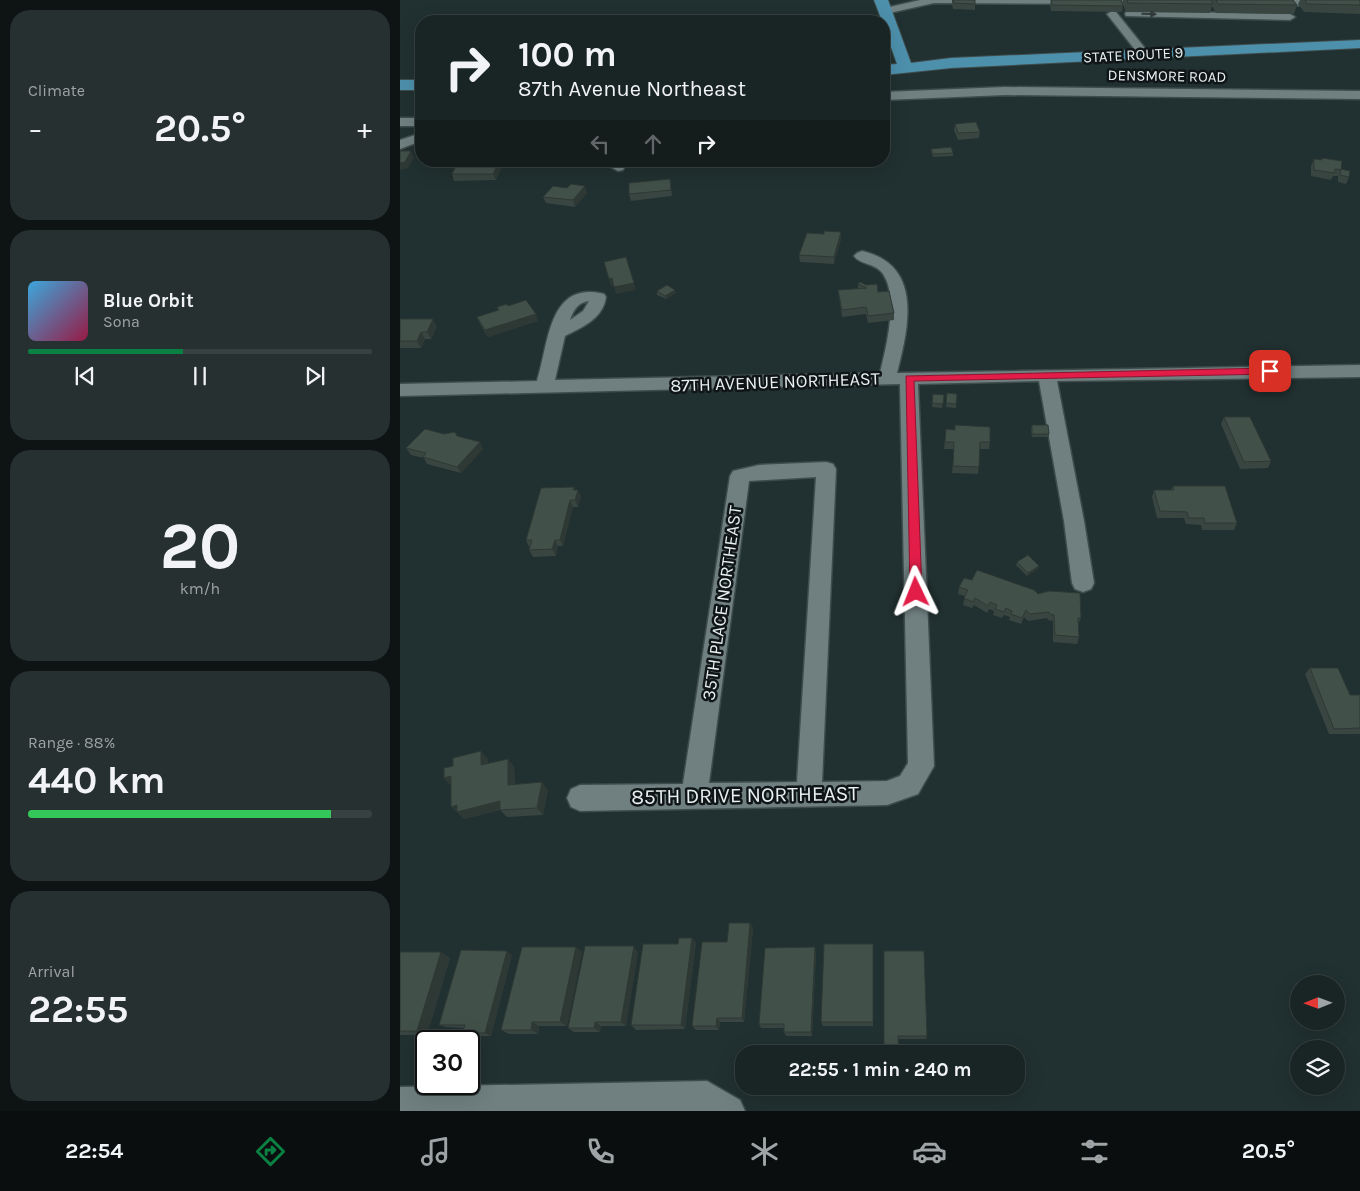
<!DOCTYPE html>
<meta charset="utf-8">
<style>
:root{--surface:#192424;--page:#263031;--text:#f1f3f6;--muted:#9fa4a6;--line:#374141;--accent:#0b8043}
body{margin:0;font-family:Karla,sans-serif;background:var(--page);color:var(--text);height:100vh;display:flex;flex-direction:column;font-size:19px;white-space:nowrap}
*{box-sizing:border-box;margin:0}
p{font-size:16px;color:var(--muted)}
.icon{flex:none;width:28px;height:28px;fill:none;stroke:currentColor;stroke-width:2;stroke-linecap:round;stroke-linejoin:round}
.map{position:relative;flex:1;overflow:hidden}
.drawer{display:flex;flex-direction:column;gap:10px;padding:10px;background:#0e1414;width:400px}
.drawer>*{flex:none}
.top-card{position:absolute;left:15px;top:15px;width:475px;height:152px;border-radius:20px;box-shadow:0 5px 20px #0002,0 0 0 1px var(--line);background:#192424;color:var(--text);overflow:hidden}
.needle{width:32px;rotate:269deg}
.fabs{position:absolute;left:890px;top:975px;display:grid;gap:10px}
.fabs a{display:grid;place-items:center;width:55px;height:55px;border-radius:50%;background:var(--surface);box-shadow:0 5px 20px #0002,0 0 0 1px var(--line);font-size:25px}
.speed{position:absolute;left:15px;top:1030px;display:flex;gap:10px;font-size:25px;font-weight:700;text-align:center}
.speed>*{display:grid;place-content:center;width:65px;height:65px;border-radius:50%;background:var(--surface);box-shadow:0 5px 20px #0002,0 0 0 1px var(--line);line-height:1}
.speed .limit{border:2px solid #111;border-radius:8px;background:#fff;color:#111}
.pin{position:absolute;display:grid;place-items:center;width:42px;height:42px;color:#fff;margin:-21px;border-radius:10px;box-shadow:0 2px 8px #0006}
.me{position:absolute;width:55px;margin:-28px;rotate:358deg;stroke-linejoin:round;filter:drop-shadow(0 0 4px #0008)}
.turn{display:flex;align-items:center;gap:18px;height:105px;padding:0 20px;font-size:22px}
.turn .icon{width:65px;height:65px;stroke-width:2.5}
.turn b{display:block;font-size:35px;line-height:42px}
.lanes{display:flex;align-items:center;height:48px;padding:0 20px;background:#0003;justify-content:center;gap:25px;direction:ltr}
.lanes .off{opacity:.35}
.big{font-size:38px;font-weight:700;line-height:1.1}
.drawer .card{flex:1;display:flex;flex-direction:column;justify-content:center;gap:8px;min-width:0;padding:0 18px;border-radius:20px;background:var(--page)}
.drawer .dial{align-items:center;gap:0}
.dial b{font-size:65px;line-height:1}
.song{display:flex;align-items:center;gap:15px}
.cover{width:60px;height:60px;border-radius:8px;background:linear-gradient(135deg,hsl(200 70% 55%),hsl(340 70% 35%))}
.played{height:5px;border-radius:2px;background:linear-gradient(90deg,var(--accent) 45%,var(--line) 45%)}
.keys{display:flex;justify-content:space-around;direction:ltr}
.heat{display:flex;justify-content:space-between;align-items:center;font-size:28px;direction:ltr}
.charge{height:8px;border-radius:4px;background:linear-gradient(90deg,#34c759 88%,var(--line) 0)}
.trip{position:absolute;left:335px;top:1045px;width:290px;height:50px;border-radius:20px;background:var(--surface);box-shadow:0 5px 20px #0002,0 0 0 1px var(--line);font-weight:700;line-height:50px;text-align:center}
.menu{display:flex;height:80px;justify-content:space-around;align-items:center;background:#0a0e0e;color:var(--muted)}
.menu .icon{width:35px;height:35px}
.menu .active{color:var(--accent)}
.menu b{font-size:22px;color:var(--text)}
main{display:flex;flex:1;min-height:0}
.map>svg:first-child{display:block}
.lines{fill:none;stroke-linecap:round;stroke-linejoin:round}
.minor-casing{stroke:#3f4c4c;stroke-width:3}
.major-casing{stroke:#3f4c4c;stroke-width:2}
.minor{fill:#708081;fill-rule:evenodd}
.major{fill:#4d90ac;fill-rule:evenodd}
.wall{fill:#394540}
.shaded-wall{fill:#2e3834}
.building{fill:#42504a;stroke:#2e3834}
.oneway{fill:#323b3c}
.route{fill:#e11d48;stroke:#92132f}
.labels{text-anchor:middle;dominant-baseline:central;stroke-width:5;stroke-linejoin:round;paint-order:stroke}
.far-street-label{font-size:15px;fill:#e8f1f1;stroke:#101617}
.street-label{font-size:18px;fill:#e8f1f1;stroke:#101617}
.near-street-label{font-size:21px;fill:#e8f1f1;stroke:#101617}
</style>
<main>
<section class="drawer">
<div class="card"><p>Climate</p>
<div class="heat"><a>−</a><b class="big">20.5°</b><a>+</a></div>
</div>
<div class="card">
<div class="song"><i class="cover"></i><div><b>Blue Orbit</b><p>Sona</p></div></div>
<div class="played"></div>
<div class="keys"><svg class="icon" aria-label="previous" viewBox="0 0 24 24"><path d="M18 5L8 12l10 7zM5 5v14"/></svg><svg class="icon" aria-label="pause" viewBox="0 0 24 24"><path d="M8 5v14M16 5v14"/></svg><svg class="icon" aria-label="next" viewBox="0 0 24 24"><path d="M6 5l10 7-10 7zM19 5v14"/></svg></div>
</div>
<div class="card dial"><b>20</b><p>km/h</p></div>
<div class="card"><p>Range · 88%</p><b class="big">440 km</b><div class="charge"></div></div>
<div class="card"><p>Arrival</p><b class="big">22:55</b></div>
</section>
<div class="map">
<svg width="960" height="1111" viewBox="0 0 960 1111">
<rect width="100%" height="100%" fill="#213030"/>
<g class="lines">
<defs>
<path id="minor" d="M520 0H757V1L752 4 534 3 485 14 480 11 481 9Z
M861 0H960V6L865 5 861 4Z
M712 11 716 12 748 52 750 54 748 56H740L707 14Z
M730 11 890 14 895 17 890 20 726 16 725 14 726 12Z
M605 87 960 91V99L605 95 484 100V92Z
M0 118H21V126H0Z
M21 133V141L0 149V140Z
M213 161H227L223 170 218 171 211 167Z
M462 251C523 265 509 326 497 373L960 365V377L657 381 684 521 694 583 691 589 683 592 675 589 672 583 664 521 639 381 518 384 534 766 518 794 487 805 180 811 171 807 167 798 171 789 180 785 283 784 330 476 333 471 359 465 426 462 433 464 436 469 422 782 487 781 500 776 508 763 500 384 0 396V384L137 381C149 344 148 280 204 294L206 297C203 319 182 327 165 336L155 380 480 373C486 348 499 297 483 274 476 263 460 265 454 256L457 253ZM189 301 183 311 170 320C173 311 178 302 189 301ZM416 477 397 782 309 783 349 481Z
M307 1081 340 1100 345 1111H0V1087Z"/>
<path id="major" d="M474 0H488L511 63 551 58 960 40V48L551 68 484 75V65L497 64 484 27V21H482Z
M0 80H21V90H0Z"/>
</defs>
<use href="#minor" class="minor-casing"/>
<use href="#major" class="major-casing"/>
<use href="#minor" class="minor"/>
<use href="#major" class="major"/>
</g>
<path class="wall" d="M552 0H575V10L553 9 552 4Z
M651 0H721L723 6 722 12 651 11 650 5Z
M723 0H811V1L812 0H893L897 5 894 14 816 13 812 6 810 13 726 12 722 2Z
M900 0H960V14L904 12 898 4Z
M555 124 580 132 579 138 558 140 554 130Z
M484 140 487 152V159H484Z
M531 149 553 153V156L533 157 531 152Z
M922 158 941 170 938 176H933L931 180 911 176V166L914 159 921 160Z
M73 161H100L102 166 96 180 54 181 52 174Z
M134 161H157L155 165H135Z
M941 169 949 177 946 184 938 182V176Z
M270 179 272 196 231 201 229 194Z
M187 193 175 207 146 203 143 197Z
M424 234 441 239 434 264 400 262 399 255Z
M458 284 478 292 494 313V320L468 323 466 314 442 317 439 297 438 290 458 289Z
M257 291 276 293 266 299 257 295Z
M108 306 136 314 138 321 88 337 80 324 77 317 98 310 97 307Z
M0 319 37 326 31 339H25L21 348H0Z
M547 393 557 394 556 408 546 407Z
M533 394 544 395 542 408 532 407Z
M824 417 871 461 868 468 840 469 821 424Z
M632 425 649 434V437H632L631 429Z
M546 429 590 442 589 449H580L578 474 552 473 554 449H544Z
M44 434 57 436 83 449 61 473 27 464 24 458 11 455 6 448Z
M773 486 837 523 834 530H802L801 525 786 524 784 518H757L752 497 754 490H771Z
M174 487 175 490 181 496 178 507H173L163 546H158L156 556 133 557 129 550 130 547H129L126 540Z
M617 562 639 566 638 569 627 576 616 565Z
M572 580 638 594 681 618 678 625 679 637 677 644 653 642V621L648 620 647 618 628 621 624 617 621 624 609 620 610 617 604 615 602 618 593 615 594 611 589 609 587 613 574 605 572 608 563 605 565 596 558 594 559 587Z
M910 668 950 695H960V734H929L905 674Z
M88 759V764L108 759 114 767 115 784 148 790 143 815 107 817 100 810 64 819 51 785 44 778 53 766Z
M350 923 353 928 344 1022H320L319 1030H296L292 1026 327 942Z
M292 938 296 943 285 1029 236 1030 231 1025Z
M473 944V1026H423L421 1022Z
M484 951 527 1036 526 1039H498V1052H484Z
M0 952H41L50 958 27 1035H0Z
M182 952 167 1026H139L138 1034H109L101 1030Z
M238 952 226 1026H201L200 1032H174L168 1028Z
M416 953 412 1036H386L384 1032V1028H361L359 1024Z
M112 955 91 1036H68L62 1033 64 1028 45 1027 39 1025Z"/>
<path class="shaded-wall" d="M11 151 14 157 8 168 0 170V163Z
M99 161H100L102 166 96 180 93 174Z
M185 186 187 193 175 207 173 200Z
M441 232V239L434 264V257Z
M212 278 214 285 211 286 209 279Z
M234 283 236 290 216 294 214 287Z
M275 290 276 293 266 299 265 296Z
M136 314 138 321 88 337 85 330Z
M33 319 37 326 31 339 27 332Z
M21 332 25 339 21 348 17 341Z
M80 442 83 449 61 473 57 467Z
M178 490 181 496 178 507 175 500Z
M170 500 173 507 163 546 160 540Z
M155 540 158 546 156 556 152 549Z
M639 566 638 569 627 576 628 573Z
M81 751 88 759V773L81 765Z
M108 759 114 767 115 793 108 785Z
M51 776 52 786 44 778Z
M142 782 148 790 143 815 137 808Z
M100 801 107 808 64 819 51 807 57 805Z
M350 923 353 928 344 1022 342 1018Z
M292 938 296 943 285 1029 281 1025Z
M234 946 238 952 226 1026 221 1022Z
M176 947 182 952 167 1026 160 1022Z
M415 947 416 953 412 1036 411 1032Z
M107 951 112 955 91 1036 85 1033Z
M41 952 50 958 27 1035 17 1031Z
M317 1018 320 1022 319 1030 316 1026Z
M132 1022 139 1026 138 1034 131 1030Z
M195 1022 201 1026 200 1032 194 1028Z"/>
<path class="building" d="M553 0H575V4L554 3Z
M651 0H721L723 6 652 5Z
M727 0H811L813 4 728 3Z
M816 0H893L897 5 818 4Z
M905 0H960V5L907 4Z
M576 122 580 132 558 133 555 124Z
M484 140H486L487 152H484Z
M551 147 553 153 533 154 531 149Z
M0 151H11L5 162 0 163Z
M922 158 942 161 941 170 935 169 934 173 914 170V159L922 160Z
M73 161H99L93 174H52L58 162Z
M941 169 950 171 949 177 940 175Z
M270 179 271 190 229 194V183Z
M171 184 185 186 173 200 143 197 153 186 167 188Z
M424 231 441 232 434 257 399 255 407 233 424 234Z
M226 257 234 283 214 287 212 278 209 279 204 262Z
M460 282 466 285 477 284 478 292 489 291 494 313 468 316 466 307 442 310 438 290 467 288 458 284Z
M267 285 275 290 265 296 257 291Z
M126 300 136 314 85 330 77 317 99 310 97 307 107 304 108 306Z
M0 319H33L27 332H21L17 341H0Z
M547 393 557 394 556 404 546 403Z
M533 394 544 395 543 404 532 403Z
M824 417H850L871 461 844 462Z
M555 425 590 427V442H580L579 467 553 466 554 442H545L546 429 555 430Z
M632 425H648L649 434H632Z
M25 429 44 434 55 432 57 436 80 442 57 467 23 457 26 453 6 448Z
M773 486H825L837 523H805L804 518H789L787 512 760 511 754 490H774Z
M174 487 173 490H178L175 500H170L160 540H155L152 549 129 550 132 540H126L141 488Z
M628 555 639 566 628 573 617 562Z
M577 570 634 590 638 594 649 591 680 593 681 618H678L679 637 655 635 654 615 650 614 649 612 630 614 626 610 622 618 611 614 612 611 606 608 604 612 595 609 597 605 590 602 588 606 575 598 573 602 564 598 568 590 559 587 564 578 572 580Z
M910 668H938L950 695H960V728L934 729Z
M81 751V765L108 759V785L142 782 137 808 100 810V801L57 812V805L51 807V776L44 778V768L53 766V758Z
M329 923H350L342 1018H317L316 1026H292L302 942H327Z
M279 938H292L281 1025H231L243 944H278Z
M424 944H473V1022H421Z
M185 946H234L221 1022H195L194 1028H168Z
M122 947H176L160 1022H132L131 1030H101Z
M415 947 411 1032H384V1024H359L365 948Z
M61 950 107 951 85 1033H62L65 1025H39Z
M484 951H524L527 1036H498L499 1049H484Z
M0 952H41L17 1031H0Z"/>
<defs><path id="oneway-solid" d="M-6-.8H1V-3.2L6.5 0L1 3.2V.8H-6Z" transform="scale(1.25)"/></defs>
<use class="oneway" href="#oneway-solid" transform="translate(749 14) rotate(1)"/>
<path class="route" d="M870 368 875 371 873 374 514 381 522 592 520 595H512L510 592 506 376Z"/>
<g class="labels">
<g class="far-street-label">
<text transform="translate(733 55) rotate(-3)">STATE ROUTE 9</text>
<text transform="translate(767 76) rotate(1)">DENSMORE ROAD</text>
</g>
<g class="street-label">
<text transform="translate(375 382) rotate(-2)">87TH AVENUE NORTHEAST</text>
<text transform="translate(322 603) rotate(-82)">35TH PLACE NORTHEAST</text>
</g>
<g class="near-street-label">
<text transform="translate(345 795) rotate(-1)">85TH DRIVE NORTHEAST</text>
</g>
</g>
</svg>
<div class="fabs">
<a><svg class="needle" viewBox="-14 -14 28 28"><path d="M0-13l5 13h-10z" fill="#e53935"/><path d="M0 13l5-13h-10z" fill="#9fa4a6"/></svg></a>
<a><svg class="icon" aria-label="layers" viewBox="0 0 24 24"><path d="M12 4l9 5-9 5-9-5zM3 14l9 5 9-5"/></svg></a>
</div>
<div class="speed"><div class="limit">30</div></div>
<div class="pin" style="left:870px;top:371px;background:#d93025"><svg class="icon" aria-label="arrive" viewBox="0 0 24 24"><path d="M6 21V4h12l-3 4 3 4H6"/></svg></div>
<svg class="me" style="left:516px;top:592px" viewBox="-20 -20 40 40"><path d="M0-17L14 15 0 8-14 15z" fill="#e11d48" stroke="#fff" stroke-width="4"/></svg>
<div class="trip">22:55 · 1 min · 240 m</div>
<div class="top-card">
<div class="turn"><svg class="icon" aria-label="right" viewBox="0 0 24 24"><path d="M7 20v-9h11M14 6l5 5-5 5"/></svg><div><b>100 m</b>87th Avenue Northeast</div></div>
<div class="lanes"><svg class="icon off" aria-label="left" viewBox="0 0 24 24"><path d="M17 20v-9H6M10 6l-5 5 5 5"/></svg><svg class="icon off" aria-label="ahead" viewBox="0 0 24 24"><path d="M12 20V5M6 11l6-6 6 6"/></svg><svg class="icon" aria-label="right" viewBox="0 0 24 24"><path d="M7 20v-9h11M14 6l5 5-5 5"/></svg></div>
</div>
</div>
</main>
<nav class="menu">
<b>22:54</b>
<svg class="icon active" aria-label="directions" viewBox="0 0 24 24"><path d="M12 3l9 9-9 9-9-9zM9 14v-3h6M13 9l2 2-2 2"/></svg>
<svg class="icon" aria-label="music" viewBox="0 0 24 24"><path d="M9 18V5l10-2v13"/><circle cx="6" cy="18" r="3"/><circle cx="16" cy="16" r="3"/></svg>
<svg class="icon" aria-label="phone" viewBox="0 0 24 24"><path d="M5 4h4l2 5-3 2q2 4 5 5l2-3 5 2v4C11 20 4 13 5 4z"/></svg>
<svg class="icon" aria-label="climate" viewBox="0 0 24 24"><path d="M12 3v18M4 7l16 10M4 17L20 7"/></svg>
<svg class="icon" aria-label="car" viewBox="0 0 24 24"><path d="M5 17H2v-5l4-1 3-4h7l3 4 3 1v5h-3M9 17h6M6 11h13"/><circle cx="7" cy="17" r="2"/><circle cx="17" cy="17" r="2"/></svg>
<svg class="icon" aria-label="filters" viewBox="0 0 24 24"><path d="M4 7h16M4 17h16"/><circle cx="9" cy="7" r="2"/><circle cx="15" cy="17" r="2"/></svg>
<b>20.5°</b>
</nav>
